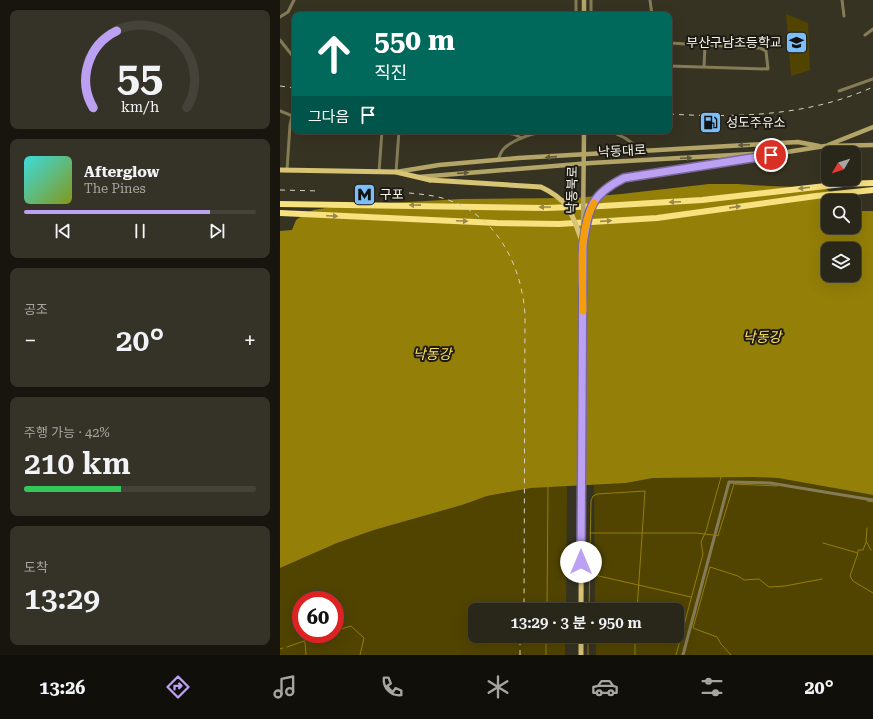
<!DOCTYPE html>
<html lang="ko">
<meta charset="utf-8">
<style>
:root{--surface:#29261a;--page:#353227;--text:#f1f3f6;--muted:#a5a5a2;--line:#454339;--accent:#bca0f2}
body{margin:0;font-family:"Roboto Serif","Noto Sans KR",serif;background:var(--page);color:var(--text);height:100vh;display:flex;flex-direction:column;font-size:15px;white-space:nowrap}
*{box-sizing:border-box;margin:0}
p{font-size:13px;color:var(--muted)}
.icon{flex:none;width:22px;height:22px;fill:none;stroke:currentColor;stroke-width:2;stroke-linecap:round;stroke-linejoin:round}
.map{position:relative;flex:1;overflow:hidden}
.panel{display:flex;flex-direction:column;gap:10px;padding:10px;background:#17150e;width:280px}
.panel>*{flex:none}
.top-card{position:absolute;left:12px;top:12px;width:380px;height:122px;border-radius:8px;box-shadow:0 4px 16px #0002,0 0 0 1px var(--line);background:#00695c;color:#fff;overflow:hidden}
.needle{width:26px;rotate:231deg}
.tools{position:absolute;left:541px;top:146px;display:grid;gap:8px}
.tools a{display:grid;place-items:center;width:40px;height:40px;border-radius:8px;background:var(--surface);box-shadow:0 4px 16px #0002,0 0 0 1px var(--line);font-size:20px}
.speed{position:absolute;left:12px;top:591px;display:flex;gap:8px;font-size:20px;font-weight:700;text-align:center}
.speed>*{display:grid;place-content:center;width:52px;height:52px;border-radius:50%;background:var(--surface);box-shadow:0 4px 16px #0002,0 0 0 1px var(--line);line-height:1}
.speed .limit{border:6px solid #d22;background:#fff;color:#111}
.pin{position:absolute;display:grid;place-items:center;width:34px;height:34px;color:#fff;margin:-17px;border:2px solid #fff;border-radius:50%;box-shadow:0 1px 4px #0007}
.me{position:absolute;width:44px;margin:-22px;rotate:0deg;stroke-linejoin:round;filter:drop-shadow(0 0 3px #0008)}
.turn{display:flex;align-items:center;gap:14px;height:84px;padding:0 16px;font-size:18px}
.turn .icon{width:52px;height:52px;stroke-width:2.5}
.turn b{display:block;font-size:28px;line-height:34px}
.then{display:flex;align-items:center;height:38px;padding:0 16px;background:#0003;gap:8px;font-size:15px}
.big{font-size:30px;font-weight:600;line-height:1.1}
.panel .card{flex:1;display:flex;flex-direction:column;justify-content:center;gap:6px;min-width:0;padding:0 14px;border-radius:8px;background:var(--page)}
.panel .dial{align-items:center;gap:0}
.dial svg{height:104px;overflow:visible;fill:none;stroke:var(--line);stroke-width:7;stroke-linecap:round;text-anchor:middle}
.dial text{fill:var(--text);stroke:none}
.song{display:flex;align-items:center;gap:12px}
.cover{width:48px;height:48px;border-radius:6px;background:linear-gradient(135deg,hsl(180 70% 55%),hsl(70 70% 35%))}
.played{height:4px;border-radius:2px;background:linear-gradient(90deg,var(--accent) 80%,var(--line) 80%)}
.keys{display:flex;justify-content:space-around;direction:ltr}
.heat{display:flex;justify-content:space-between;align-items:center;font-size:22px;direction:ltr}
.charge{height:6px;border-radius:3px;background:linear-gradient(90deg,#34c759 42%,var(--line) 0)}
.trip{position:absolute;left:188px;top:603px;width:216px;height:40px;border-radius:8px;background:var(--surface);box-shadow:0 4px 16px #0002,0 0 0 1px var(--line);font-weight:600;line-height:40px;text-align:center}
.dock{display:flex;height:64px;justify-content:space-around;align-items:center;background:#100f0a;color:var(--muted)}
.dock .icon{width:28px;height:28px}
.dock .active{color:var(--accent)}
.dock b{font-size:18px;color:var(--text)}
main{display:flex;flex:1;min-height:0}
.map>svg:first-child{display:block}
.green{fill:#514400;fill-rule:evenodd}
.water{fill:#947f08;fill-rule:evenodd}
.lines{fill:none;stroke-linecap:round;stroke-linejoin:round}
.stream{stroke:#947f08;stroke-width:1}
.street{stroke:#857c57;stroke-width:3}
.secondary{stroke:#b3a568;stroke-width:4.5}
.primary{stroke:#d7c474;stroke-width:5}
.highway{stroke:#f8e17f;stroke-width:6}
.rail{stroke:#d4d2c5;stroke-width:1;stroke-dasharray:5 5;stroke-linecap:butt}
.secondary-bridge{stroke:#b3a568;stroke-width:4.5}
.primary-bridge{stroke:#d7c474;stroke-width:5}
.oneway{fill:#605939}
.oneway2{fill:#95884e}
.route-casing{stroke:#7a689d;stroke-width:10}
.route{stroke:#bca0f2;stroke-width:7}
.slow{stroke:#f59e0b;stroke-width:7}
.labels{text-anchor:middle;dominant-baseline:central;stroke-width:4;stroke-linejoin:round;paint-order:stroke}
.poi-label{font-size:13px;fill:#f6f4e9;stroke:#1d1b13;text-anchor:start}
.street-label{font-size:13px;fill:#f6f4e9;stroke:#1d1b13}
.water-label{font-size:14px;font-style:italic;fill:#ffe25f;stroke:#1d1b13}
</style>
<main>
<section class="panel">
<div class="card dial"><svg viewBox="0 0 100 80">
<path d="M14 69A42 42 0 1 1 86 69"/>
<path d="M14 69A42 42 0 0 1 32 10" stroke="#bca0f2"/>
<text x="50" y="56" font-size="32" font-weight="700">55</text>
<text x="50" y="72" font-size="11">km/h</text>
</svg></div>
<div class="card">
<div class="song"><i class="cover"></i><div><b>Afterglow</b><p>The Pines</p></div></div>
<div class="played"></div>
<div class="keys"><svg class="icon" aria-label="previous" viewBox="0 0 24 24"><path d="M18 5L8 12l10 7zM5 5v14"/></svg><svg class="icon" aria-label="pause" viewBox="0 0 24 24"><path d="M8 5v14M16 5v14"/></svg><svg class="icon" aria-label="next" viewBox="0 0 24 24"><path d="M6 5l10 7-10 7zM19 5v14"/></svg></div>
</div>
<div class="card"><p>공조</p>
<div class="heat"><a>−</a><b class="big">20°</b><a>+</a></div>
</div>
<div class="card"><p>주행 가능 · 42%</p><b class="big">210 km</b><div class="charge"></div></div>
<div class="card"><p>도착</p><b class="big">13:29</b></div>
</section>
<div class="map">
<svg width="593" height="655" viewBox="0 0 593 655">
<rect width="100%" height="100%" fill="#373322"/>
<path class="green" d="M506 14 528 23 530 70 511 76Z
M474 477 498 478 593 495V655H316V636H397V610H315L314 485 346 483 373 478Z
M287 486 286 610H195V636H285V655H0V568L57 543 94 530 182 505 207 496 251 488ZM21 600H55V634H21Z"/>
<path class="water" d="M429 184H457L489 186 545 188 562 201H548V227H574V211H593V495L498 478 474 477 373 478 346 483 251 488 207 496 182 505 94 530 57 543 0 568V231L12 230 16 220 26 213 34 210 57 206 181 199 294 198 341 194ZM548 249H574V275H548Z"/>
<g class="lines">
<path class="stream" d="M587 501 593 502
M587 528 586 541 591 550
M310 533H416L433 535
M436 535 438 536 454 484 497 486
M543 543 578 553 570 576 573 581 593 593
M578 552V550H583L586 542
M310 574 411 597
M267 610 268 487
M309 610 311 501 313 496 317 494 365 491 357 610
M55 631 71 626 84 638 80 655
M308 637 400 636
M25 642 26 655
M7 647 44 634
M0 649 3 648
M266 655V636
M308 655V636
M355 655V636
M396 655 423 554 421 542 426 531 441 477
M451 655 441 644 437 637 413 628 430 567 458 576 464 580 479 579 489 587 505 586 542 579"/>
<path class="street" d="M311 0V15
M370 0 372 15
M562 0 564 16
M296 15V0
M0 17 8 12 14 0
M585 35 593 29
M0 40 15 59
M389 43 480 48 486 51 488 69 389 66
M424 67 425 45
M559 91 593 79
M0 111 15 117
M214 131 233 134 242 138
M330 131 345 138 363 151
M218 160C219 157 220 154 222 151 229 140 252 134 264 131
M7 170 10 125 12 116
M99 172 102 131
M116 172 119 131
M403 655 449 482 490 483 593 500"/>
<path class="secondary" d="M304 0V15
M548 145 593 127
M478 158 494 155
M116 172 159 165 238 158 518 142 539 146
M139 177 311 163 507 152 545 146 593 145"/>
<path class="primary" d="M0 170 116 172 150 180
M301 610 303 244
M301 655V636"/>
<path class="highway" d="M0 204 266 208 322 206 422 200 563 184 593 183
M0 213 217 223 279 224 377 218 536 196 593 190"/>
<path class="rail" d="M0 86 15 88
M389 114C458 118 529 116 593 87
M0 190 40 191
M129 193C140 194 151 195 162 198 215 213 241 262 245 314L244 610
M240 655V636"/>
<path class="secondary-bridge" d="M303 230 304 131
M303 244C309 208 310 195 344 178L478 158"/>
<path class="primary-bridge" d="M150 180 261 187C291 201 292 215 303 244"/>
</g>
<defs><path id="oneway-solid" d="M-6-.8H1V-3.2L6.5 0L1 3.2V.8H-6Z"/></defs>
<g class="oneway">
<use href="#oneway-solid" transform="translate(464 145) rotate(177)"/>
<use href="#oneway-solid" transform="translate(271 157) rotate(176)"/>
<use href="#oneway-solid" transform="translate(406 158) rotate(-3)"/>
<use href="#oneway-solid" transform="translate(183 173) rotate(-4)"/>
</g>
<g class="oneway2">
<use href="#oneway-solid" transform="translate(524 188) rotate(173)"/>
<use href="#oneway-solid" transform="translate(395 202) rotate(177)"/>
<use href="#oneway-solid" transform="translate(135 205) rotate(-179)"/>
<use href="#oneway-solid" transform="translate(265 207) rotate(180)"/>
<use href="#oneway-solid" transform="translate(455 207) rotate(-8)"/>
<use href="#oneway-solid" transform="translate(52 216) rotate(2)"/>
<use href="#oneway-solid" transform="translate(182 221) rotate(2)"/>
<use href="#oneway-solid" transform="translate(326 221) rotate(-4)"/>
</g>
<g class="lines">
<defs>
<path id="route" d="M301 562 303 244C309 208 310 195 344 178L491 155"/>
</defs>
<use href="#route" class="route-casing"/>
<use href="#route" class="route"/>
<path class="slow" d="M303 311C303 278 297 232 314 203"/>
</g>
<defs>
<symbol id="school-square" viewBox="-11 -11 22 22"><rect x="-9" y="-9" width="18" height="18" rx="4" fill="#7cbef9" stroke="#1d1b13"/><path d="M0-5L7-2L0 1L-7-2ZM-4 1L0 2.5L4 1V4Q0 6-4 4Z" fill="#111"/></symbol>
<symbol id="fuel-square" viewBox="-11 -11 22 22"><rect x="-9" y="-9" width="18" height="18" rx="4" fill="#7cbef9" stroke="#1d1b13"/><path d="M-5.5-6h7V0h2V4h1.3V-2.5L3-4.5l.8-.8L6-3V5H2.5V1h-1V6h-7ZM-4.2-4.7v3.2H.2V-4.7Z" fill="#111"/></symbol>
<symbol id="metro-square" viewBox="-11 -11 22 22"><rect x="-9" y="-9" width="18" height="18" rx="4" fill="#7cbef9" stroke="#1d1b13"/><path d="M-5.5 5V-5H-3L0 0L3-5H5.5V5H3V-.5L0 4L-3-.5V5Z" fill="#111"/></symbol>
</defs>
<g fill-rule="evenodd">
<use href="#school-square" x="504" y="30" width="25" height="25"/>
<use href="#fuel-square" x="418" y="110" width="25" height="25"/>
<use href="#metro-square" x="72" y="182" width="25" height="25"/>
</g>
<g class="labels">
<g class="poi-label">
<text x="502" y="42" text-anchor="end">부산구남초등학교</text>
<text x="446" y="122">성도주유소</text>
<text x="100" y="194">구포</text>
</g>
<g class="street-label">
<text transform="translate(342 151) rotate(-3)">낙동대로</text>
<text transform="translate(292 190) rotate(-89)">낙동북로</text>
</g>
<g class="water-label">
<text transform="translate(482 337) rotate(-1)">낙동강</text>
<text x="152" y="354">낙동강</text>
</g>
</g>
</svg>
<div class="tools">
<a><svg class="needle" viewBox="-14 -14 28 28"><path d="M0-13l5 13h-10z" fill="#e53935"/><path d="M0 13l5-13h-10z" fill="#a5a5a2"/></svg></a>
<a><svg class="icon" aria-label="search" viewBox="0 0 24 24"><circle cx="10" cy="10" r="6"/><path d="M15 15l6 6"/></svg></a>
<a><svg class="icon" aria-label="layers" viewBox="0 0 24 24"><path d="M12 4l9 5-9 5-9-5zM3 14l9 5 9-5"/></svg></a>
</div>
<div class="speed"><div class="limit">60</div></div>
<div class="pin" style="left:491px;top:155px;background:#d93025"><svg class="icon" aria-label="arrive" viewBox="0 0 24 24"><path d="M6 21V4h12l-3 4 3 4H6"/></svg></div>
<svg class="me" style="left:301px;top:562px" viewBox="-20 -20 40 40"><circle r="19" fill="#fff"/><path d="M0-13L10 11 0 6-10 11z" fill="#bca0f2"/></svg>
<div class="trip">13:29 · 3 분 · 950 m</div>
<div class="top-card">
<div class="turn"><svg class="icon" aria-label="ahead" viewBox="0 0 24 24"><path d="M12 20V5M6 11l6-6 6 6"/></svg><div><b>550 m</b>직진</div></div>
<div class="then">그다음<svg class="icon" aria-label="arrive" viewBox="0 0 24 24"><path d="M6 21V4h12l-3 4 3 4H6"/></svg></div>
</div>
</div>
</main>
<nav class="dock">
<b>13:26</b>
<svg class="icon active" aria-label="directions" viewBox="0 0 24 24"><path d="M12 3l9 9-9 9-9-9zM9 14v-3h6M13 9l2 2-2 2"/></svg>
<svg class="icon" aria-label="music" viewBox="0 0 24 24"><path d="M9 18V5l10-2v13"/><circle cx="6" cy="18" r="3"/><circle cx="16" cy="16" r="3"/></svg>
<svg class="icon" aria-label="phone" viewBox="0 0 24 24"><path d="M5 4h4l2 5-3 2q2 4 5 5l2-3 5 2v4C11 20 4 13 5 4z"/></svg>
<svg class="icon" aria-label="climate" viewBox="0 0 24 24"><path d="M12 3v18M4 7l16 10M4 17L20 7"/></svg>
<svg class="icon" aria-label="car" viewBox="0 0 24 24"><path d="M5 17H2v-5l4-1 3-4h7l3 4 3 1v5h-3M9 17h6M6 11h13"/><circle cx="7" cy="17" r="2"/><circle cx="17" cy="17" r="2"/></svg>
<svg class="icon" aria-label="filters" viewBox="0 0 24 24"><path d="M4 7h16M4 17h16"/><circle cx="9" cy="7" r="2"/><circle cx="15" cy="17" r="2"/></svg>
<b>20°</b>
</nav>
